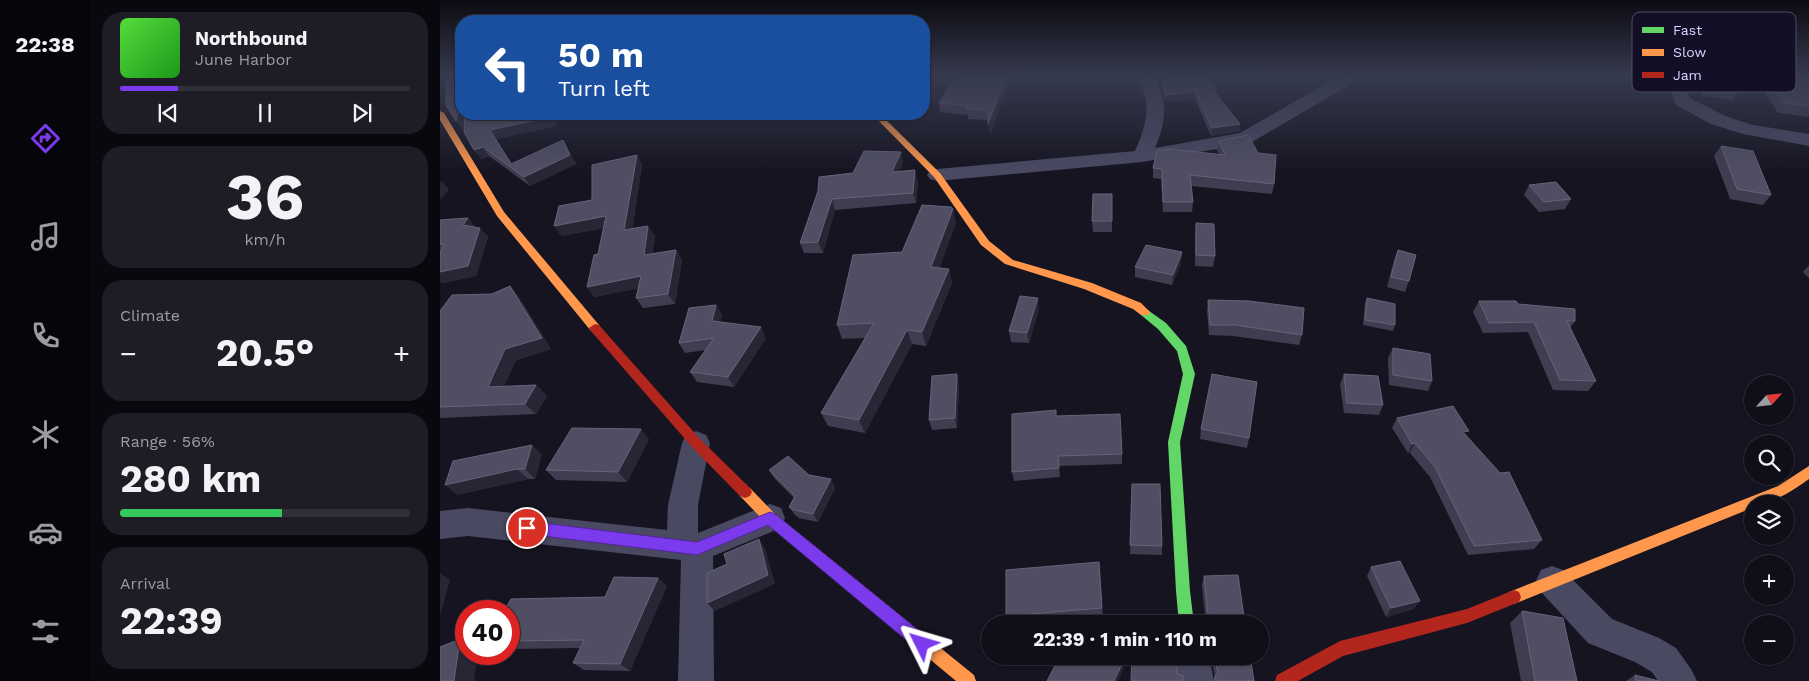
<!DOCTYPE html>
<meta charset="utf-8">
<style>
:root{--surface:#100f19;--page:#1e1d26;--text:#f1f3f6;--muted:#9c9ca2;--line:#302f38;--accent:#7c3aed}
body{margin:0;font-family:"Work Sans",sans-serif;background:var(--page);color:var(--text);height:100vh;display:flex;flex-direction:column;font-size:19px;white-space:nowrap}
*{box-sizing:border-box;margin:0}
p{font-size:16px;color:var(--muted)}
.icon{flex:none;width:28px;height:28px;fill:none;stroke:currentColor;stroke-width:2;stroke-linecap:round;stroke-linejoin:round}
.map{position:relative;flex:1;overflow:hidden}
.drawer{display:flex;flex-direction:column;gap:12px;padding:12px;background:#09080e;width:350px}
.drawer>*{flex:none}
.guide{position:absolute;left:15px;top:15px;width:475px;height:105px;border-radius:20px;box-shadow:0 1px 4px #0004,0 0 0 1px var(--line);background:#1a4fa0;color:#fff;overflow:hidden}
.needle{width:32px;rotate:63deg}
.tools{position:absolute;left:1304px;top:375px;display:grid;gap:10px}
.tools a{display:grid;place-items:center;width:50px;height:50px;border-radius:50%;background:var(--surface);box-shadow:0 1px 4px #0004,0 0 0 1px var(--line);font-size:25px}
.speed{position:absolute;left:15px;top:600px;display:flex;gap:10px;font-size:25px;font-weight:700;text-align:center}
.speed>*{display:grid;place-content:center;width:65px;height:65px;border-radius:50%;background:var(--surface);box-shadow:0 1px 4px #0004,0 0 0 1px var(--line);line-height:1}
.speed .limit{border:8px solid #d22;background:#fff;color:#111}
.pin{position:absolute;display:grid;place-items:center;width:42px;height:42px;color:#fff;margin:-21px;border:2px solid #fff;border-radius:50%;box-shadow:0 1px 5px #0007}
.me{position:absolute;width:55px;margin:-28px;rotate:310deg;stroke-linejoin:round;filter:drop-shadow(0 0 4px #0008)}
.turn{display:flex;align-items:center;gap:18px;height:105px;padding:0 20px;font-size:22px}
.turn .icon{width:65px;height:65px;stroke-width:2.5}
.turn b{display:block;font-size:35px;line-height:42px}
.big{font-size:38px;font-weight:700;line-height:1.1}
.drawer .tile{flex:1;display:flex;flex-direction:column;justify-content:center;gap:8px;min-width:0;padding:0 18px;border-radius:20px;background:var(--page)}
.drawer .dial{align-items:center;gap:0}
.dial b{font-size:65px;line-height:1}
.song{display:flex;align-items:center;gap:15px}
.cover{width:60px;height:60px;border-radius:8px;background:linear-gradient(135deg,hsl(110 70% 55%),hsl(120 70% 35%))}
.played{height:5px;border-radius:2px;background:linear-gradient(90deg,var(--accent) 20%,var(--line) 20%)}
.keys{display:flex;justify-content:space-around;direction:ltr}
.heat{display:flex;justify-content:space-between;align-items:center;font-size:28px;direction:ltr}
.charge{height:8px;border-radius:4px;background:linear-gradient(90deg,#34c759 56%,var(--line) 0)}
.trip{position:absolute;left:541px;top:615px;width:288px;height:50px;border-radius:25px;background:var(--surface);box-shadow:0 1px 4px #0004,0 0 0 1px var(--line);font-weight:700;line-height:50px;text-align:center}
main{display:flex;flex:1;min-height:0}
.menu{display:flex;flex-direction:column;width:90px;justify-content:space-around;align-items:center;background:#06060a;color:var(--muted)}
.menu .icon{width:35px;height:35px}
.menu .current{color:var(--accent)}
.menu b{font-size:22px;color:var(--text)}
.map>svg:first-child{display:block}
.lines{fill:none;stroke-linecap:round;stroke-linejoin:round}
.street{fill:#4a4962;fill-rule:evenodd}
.fast{fill:#63d668;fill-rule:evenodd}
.slow{fill:#ff974d;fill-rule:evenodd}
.jam{fill:#b3261e;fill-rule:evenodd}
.wall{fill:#403d50}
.shaded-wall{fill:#282635}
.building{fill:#504e63;stroke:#66637b}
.route{fill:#7c3aed;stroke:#51269a}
.key{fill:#130f26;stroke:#4e4a67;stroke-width:1}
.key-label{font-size:14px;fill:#d9d4ff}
</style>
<main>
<nav class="menu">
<b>22:38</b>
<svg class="icon current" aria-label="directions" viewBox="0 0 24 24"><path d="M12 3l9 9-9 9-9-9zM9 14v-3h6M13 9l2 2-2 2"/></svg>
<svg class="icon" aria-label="music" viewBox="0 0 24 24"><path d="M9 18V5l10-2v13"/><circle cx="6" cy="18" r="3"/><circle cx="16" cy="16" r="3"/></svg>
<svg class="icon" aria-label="phone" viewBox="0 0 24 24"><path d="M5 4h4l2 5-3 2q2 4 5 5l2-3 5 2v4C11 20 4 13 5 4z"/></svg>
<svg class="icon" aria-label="climate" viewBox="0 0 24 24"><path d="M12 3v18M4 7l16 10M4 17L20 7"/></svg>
<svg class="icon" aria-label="car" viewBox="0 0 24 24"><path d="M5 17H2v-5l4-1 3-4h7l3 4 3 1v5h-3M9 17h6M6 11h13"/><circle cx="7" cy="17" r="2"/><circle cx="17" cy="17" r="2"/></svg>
<svg class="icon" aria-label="filters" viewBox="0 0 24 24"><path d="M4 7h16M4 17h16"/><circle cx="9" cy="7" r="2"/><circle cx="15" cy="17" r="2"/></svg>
</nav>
<section class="drawer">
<div class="tile">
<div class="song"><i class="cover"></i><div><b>Northbound</b><p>June Harbor</p></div></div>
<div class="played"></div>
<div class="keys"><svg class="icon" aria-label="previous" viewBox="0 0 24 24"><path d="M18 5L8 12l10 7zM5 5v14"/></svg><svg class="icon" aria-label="pause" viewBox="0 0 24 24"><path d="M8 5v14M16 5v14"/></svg><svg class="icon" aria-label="next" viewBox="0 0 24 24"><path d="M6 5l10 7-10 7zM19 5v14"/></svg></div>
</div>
<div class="tile dial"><b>36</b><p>km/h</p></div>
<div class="tile"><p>Climate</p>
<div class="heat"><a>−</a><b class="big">20.5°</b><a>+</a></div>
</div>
<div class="tile"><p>Range · 56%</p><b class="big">280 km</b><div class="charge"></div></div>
<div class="tile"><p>Arrival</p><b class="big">22:39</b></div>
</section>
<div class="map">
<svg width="1369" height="681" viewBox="0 0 1369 681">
<rect width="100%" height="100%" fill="#161421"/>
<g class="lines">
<path class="street" d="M696 76H713C729 100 726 122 715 148L800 133 899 76H920L918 80 812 142 805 144 702 162 497 181 490 179 487 175 490 171 497 169 695 151C707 123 713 103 696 76Z
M1225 76H1242L1250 98 1285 116 1313 125 1369 134V146L1303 134 1271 124 1236 105Z
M256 431 266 435 270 443 258 505V533L330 504 341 508 345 518 341 528 273 556 274 681H238L241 560 28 536 0 539V511L28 508 227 530 228 505 242 443 246 435Z
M1112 566 1123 570 1172 619 1219 638 1236 648 1251 669 1257 681H1218L1212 672 1195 662 1148 643 1101 592 1096 581 1101 570Z
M735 656H769L774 681H738Z"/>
<path class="fast" d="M705 308 726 323 746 346 755 374 740 442 750 591 754 624H739L736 591 728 442 743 374 737 351 718 329 701 315 700 312Z"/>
<path class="slow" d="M0 111 4 113 64 212 159 325 161 328 159 331H151L57 216 0 120Z
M432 114H440L500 173 549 241 573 260 652 283 701 303 710 312 709 315H701L693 309 644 289 565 264 541 245 494 177Z
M1369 466V479C1352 491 1334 504 1312 504V508L1074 604 1069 602 1067 597 1069 592 1338 486Z
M305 486 310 488 335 514 534 675 536 681H516L325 522 300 496 298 492 300 488Z"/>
<path class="jam" d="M155 324 159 325 260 439 310 488 312 492 310 496 305 498 300 496 252 447 151 331 149 328Z
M1074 590 1079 592 1081 597 1079 602 1027 623 903 656 858 681H835L837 675 900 641 1027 609Z"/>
</g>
<path class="wall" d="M516 76H572L550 134 548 120 528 119V115L500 112 499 103Z
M601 76H630V81L601 82Z
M725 76H767L777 88V95L800 124 799 131 771 136 755 99 725 102 722 89V81H725Z
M1254 76H1293L1300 90 1293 100 1262 96Z
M1315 76H1369V117L1338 113Z
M21 114 116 126 56 139 72 164 123 140 128 150 136 164 90 186 49 156 41 159 24 123 23 130 16 121Z
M779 141 834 184 832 194 751 186 753 202 752 212H723L721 179 713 178V168L779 154 777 151Z
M1281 146 1331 195 1323 205 1290 199 1274 156Z
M197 155 202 165 192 229 215 236 212 254 236 250 242 260 235 304 203 308 196 298 198 288 154 297 158 254 164 228 121 236 152 200Z
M463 162 459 172 478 181 476 203 395 210 383 253H364L360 243 378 191 413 173Z
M1089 185 1131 199 1125 209 1099 212 1084 195Z
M672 194V232H653L652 221Z
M28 218 35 227 40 228 48 237 36 276 2 283 0 281V220Z
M516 223 499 268 509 269 512 283 486 346 472 344 425 433 388 426 381 413 425 338 402 339 397 325 462 252Z
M756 223 775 256 773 267 755 266V234Z
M958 250 969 281 965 292 947 287 954 260Z
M742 252 741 263 732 285 695 277V267Z
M1369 265V278L1363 272Z
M79 297 111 349 76 360 64 386 96 385 107 396 96 414 0 418V311Z
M927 298 955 325 953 331 923 325 925 303Z
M768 300 862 335 859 345 793 336 769 335 767 311Z
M1039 301 1078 304 1135 321 1130 328 1156 381 1148 391 1113 390 1088 332 1043 333 1033 312Z
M276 305 282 315 280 322 326 338 294 387 257 382 250 372 265 350 245 353 239 343Z
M599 309 589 343 571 342 569 331Z
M953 348 992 381 988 391 949 385 948 358Z
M517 374 519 385 517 428 492 430 489 420Z
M904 374 943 405 939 415 904 413 900 384Z
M617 416 682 454V464L619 466 620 477 574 481 572 472Z
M957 418 1026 435 1102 540 1094 549 1028 555 990 477 970 453H968L952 428Z
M761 429 809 438 807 448 760 439Z
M209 439 187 482 116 480 106 470Z
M102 454 95 479H88L17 495Z
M329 470 369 475 391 479 395 488 378 522 359 518 355 515 349 507 354 498 335 479Z
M692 484 722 546V555L690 554Z
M659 562 663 619 616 624H568L566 616Z
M931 567 974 609 946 617 927 576Z
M764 576 805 624H766L762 585Z
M218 578 227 586 190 671 144 670 133 663 140 648 69 649V611L165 597Z
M1082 611 1137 681H1081L1070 623Z
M770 656H810L814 681H773L775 676Z
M1195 675 1219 681H1186Z"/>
<path class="shaded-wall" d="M567 76H572L550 134 548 124Z
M777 88V96L772 89Z
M755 91V99L725 102 726 95Z
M21 113V114H26L31 121 24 123 23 130 16 121 17 114Z
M110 114H117L116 126 56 139 77 174 71 164 50 130Z
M800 124 799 131 771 136 772 128Z
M123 140 128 150 136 164 90 186 84 177Z
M43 147 49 156 41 159 34 150Z
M461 152 463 162 455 182 452 172Z
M197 155 202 165 191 241 184 230Z
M475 170 478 181 476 203 473 193Z
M2 181 9 190 0 200V183Z
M392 199 395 210 383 253 378 242Z
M513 209 516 223 495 281 491 267Z
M166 216 173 226 121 236 114 226Z
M28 218 36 228 23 225Z
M208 226 215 236 210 265 204 255Z
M40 228 48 237 36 276 2 283 0 281V272Z
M236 250 242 260 235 304 228 294Z
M742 252 741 263 732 285 733 275Z
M509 269 512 283 486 346 482 332Z
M201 276 207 287 154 297 147 287Z
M70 286 79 297 111 349 76 360 59 398 48 387Z
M598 298 599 309 589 343 587 333Z
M276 305 282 315 278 331 272 321Z
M321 327 326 338 294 387 288 377Z
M467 330 472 344 425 433 419 420Z
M517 374 519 385 517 428 515 418Z
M96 385 107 396 96 414 85 404Z
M201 429 209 439 187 482 178 472Z
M975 443 970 453H968L972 444Z
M92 445 102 454 95 479 85 469Z
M77 469 88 479 17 495 5 485Z
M391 479 395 488 378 522 373 514Z
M319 539 325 548 335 584 275 611 267 603Z
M0 573 10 580 0 616Z
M218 578 227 586 190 671 180 664Z
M980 601 974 609 946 617 951 608Z
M20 639 26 643V654H38L34 681H14Z
M685 658V666L678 681H674Z"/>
<path class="building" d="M6 76H21V113L17 114 16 121 6 105Z
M516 76H567L548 124V110L527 109 528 106 499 103Z
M727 76H767L777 88 772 89 800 124 772 128 755 91 726 95 722 81 729 80Z
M1327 76H1369V106L1345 103Z
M25 114H110V117L50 130 71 164 123 140 130 155 84 177 43 147 34 150 24 132Z
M808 135 818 153 836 155 834 184 750 175 753 202H723L722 169 713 168 717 151 728 149 785 155 779 141Z
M1281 146 1313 151 1331 195 1297 189Z
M424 151 461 152 452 172 475 170 473 193 392 199 378 242 360 243 378 191 379 177 413 173Z
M197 155 184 230 208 226 204 255 236 250 228 294 196 298 201 276 147 287 154 255 158 254 166 216 114 226 119 206 152 200V165Z
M1116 182 1131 199 1104 202 1089 185Z
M653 194H672V221H652Z
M482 205 511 207 513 209 491 267 509 269 482 332 467 330 419 420 381 413 434 323 397 325 413 255 462 252Z
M28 218 23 225 40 228 28 266 0 272V254L4 244H0V220Z
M756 223 774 224 775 256 756 255Z
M706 245 742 252 733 275 695 267Z
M958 250 976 255 969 281 951 277Z
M70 286 102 338 65 349 48 387 96 385 85 404 0 407V311L12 295 52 294Z
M580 296 598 298 587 333 569 331Z
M927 298 955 304V325L925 320Z
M768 300 809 301 864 308 862 335 795 325H770Z
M1039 301H1076L1078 304 1135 309V321H1127L1156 381 1120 380 1094 322 1049 323Z
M276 305 272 321 321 327 288 377 250 372 274 338 239 343 249 308Z
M953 348 990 354 992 381 953 375Z
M517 374 515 418 489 420 492 376Z
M772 374 817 382 809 438 761 429Z
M904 374 938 376 943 405 907 403Z
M1013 406 1029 431 1023 432 1060 473 1069 472 1102 540 1034 546 995 467 975 443 972 444 957 418Z
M616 410V416L680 414 682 454 618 456 619 468 572 472V414Z
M132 428 201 429 178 472 106 470Z
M92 445 85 469H77L5 485 13 461Z
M348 456 369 475 391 479 373 514 354 510 349 507 355 496 329 470Z
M692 484H720L722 546 690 545Z
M319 539 328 575 267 603V573L287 564 284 554Z
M960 561 980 601 951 608 931 567Z
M659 562 662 608 566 616V570Z
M798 575 805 624H769L764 576Z
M174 577 218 578 180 664 133 663 144 640 69 641V611H64L71 599 165 597Z
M1082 611 1123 618 1137 681H1095Z
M20 639 14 681H0V647Z
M620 656H681L685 658 674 681H607Z
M692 656H736L737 674 743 676V681H691Z
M774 656H810L814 681H775V676L778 673Z
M1195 675 1219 681H1196Z"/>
<linearGradient id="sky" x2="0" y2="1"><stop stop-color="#0c0b12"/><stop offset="0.44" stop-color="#363a4e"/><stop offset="1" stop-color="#363a4e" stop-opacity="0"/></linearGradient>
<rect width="1369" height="172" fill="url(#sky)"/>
<path class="route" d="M330 512 335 514 488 638 490 644 488 649 482 651 477 649 328 525 257 555 87 534 82 532 80 528 82 523 87 521 257 542Z"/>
<rect x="1192" y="12" width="164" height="80" rx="8" class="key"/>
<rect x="1202" y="27" width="22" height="6" fill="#63d668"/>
<rect x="1202" y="49" width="22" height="7" fill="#ff974d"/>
<rect x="1202" y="72" width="22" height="6" fill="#b3261e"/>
<g class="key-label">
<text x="1233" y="35">Fast</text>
<text x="1233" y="57">Slow</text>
<text x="1233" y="80">Jam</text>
</g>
</svg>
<div class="tools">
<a><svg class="needle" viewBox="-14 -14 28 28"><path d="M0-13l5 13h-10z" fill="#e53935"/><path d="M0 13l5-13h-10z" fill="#9c9ca2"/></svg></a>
<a><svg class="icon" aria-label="search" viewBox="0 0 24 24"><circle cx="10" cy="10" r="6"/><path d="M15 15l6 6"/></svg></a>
<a><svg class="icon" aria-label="layers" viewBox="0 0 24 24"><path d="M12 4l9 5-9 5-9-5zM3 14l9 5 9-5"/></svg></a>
<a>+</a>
<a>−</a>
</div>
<div class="speed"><div class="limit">40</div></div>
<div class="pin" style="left:87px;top:528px;background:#d93025"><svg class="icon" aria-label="arrive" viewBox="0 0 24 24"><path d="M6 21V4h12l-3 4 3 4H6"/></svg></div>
<svg class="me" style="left:482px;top:644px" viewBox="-20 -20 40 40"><path d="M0-17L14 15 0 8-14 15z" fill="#7c3aed" stroke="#fff" stroke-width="4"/></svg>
<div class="trip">22:39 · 1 min · 110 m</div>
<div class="guide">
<div class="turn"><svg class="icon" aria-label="left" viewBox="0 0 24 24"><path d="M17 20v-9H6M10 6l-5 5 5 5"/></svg><div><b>50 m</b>Turn left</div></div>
</div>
</div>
</main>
